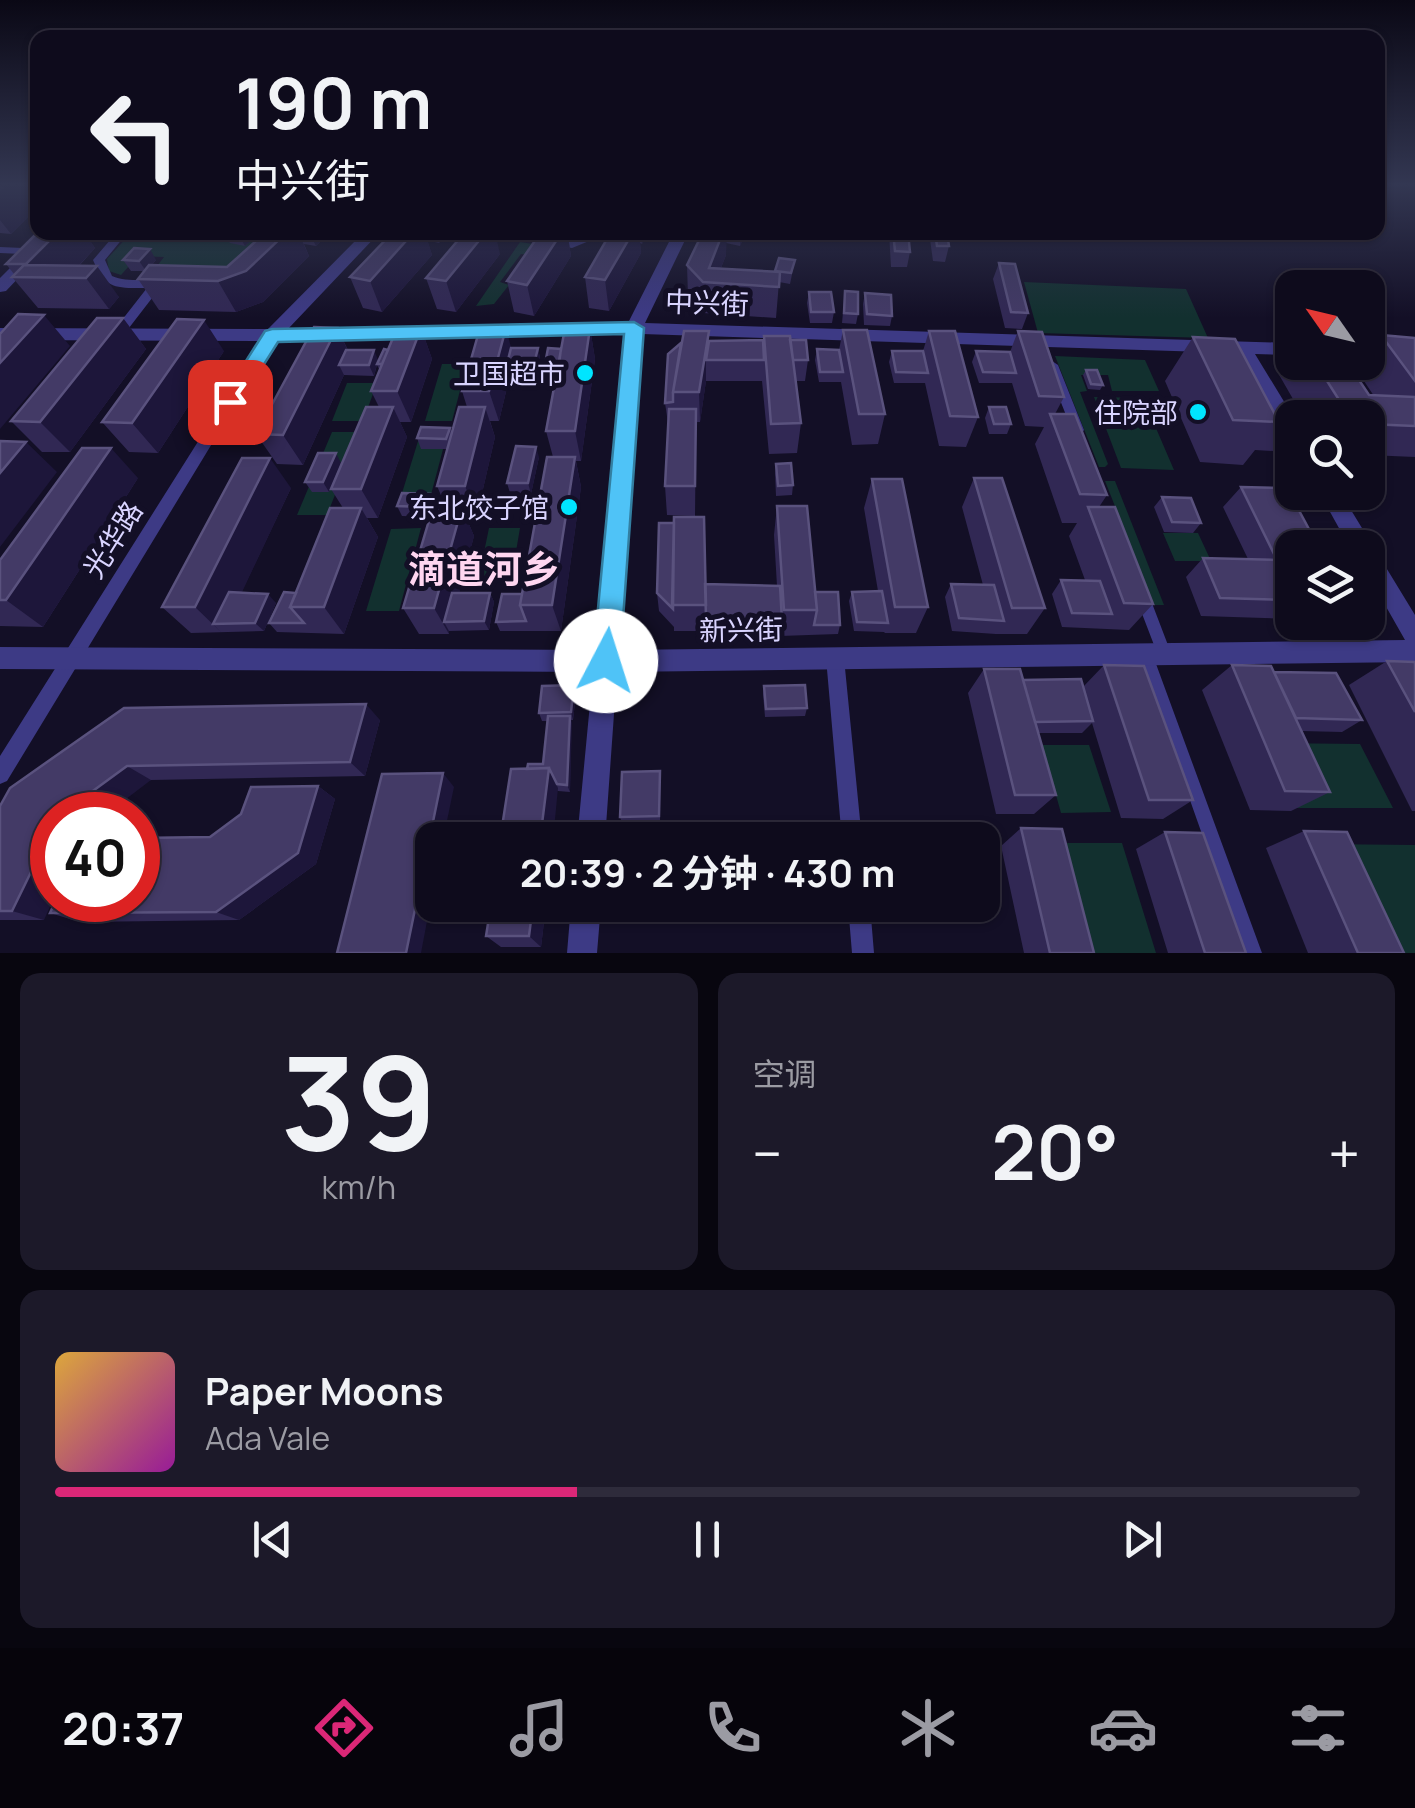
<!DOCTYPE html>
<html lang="zh">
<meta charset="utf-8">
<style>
:root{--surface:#0e0b1c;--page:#1c1929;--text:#f1f3f6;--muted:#9b9ba3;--line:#2e2b3b;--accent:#db2777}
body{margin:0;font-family:Manrope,"Noto Sans SC",sans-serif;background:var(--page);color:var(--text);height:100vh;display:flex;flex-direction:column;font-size:38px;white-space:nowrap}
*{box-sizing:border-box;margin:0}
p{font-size:32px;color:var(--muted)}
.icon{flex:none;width:55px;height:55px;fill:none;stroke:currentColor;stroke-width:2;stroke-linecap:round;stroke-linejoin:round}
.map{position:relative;height:953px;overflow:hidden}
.side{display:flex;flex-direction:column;gap:20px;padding:20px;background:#08060f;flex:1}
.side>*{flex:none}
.top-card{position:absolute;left:30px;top:30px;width:1355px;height:210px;border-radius:20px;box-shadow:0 2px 8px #0004,0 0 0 2px var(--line);background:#0e0b1c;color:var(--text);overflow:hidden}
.needle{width:65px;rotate:304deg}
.buttons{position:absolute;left:1275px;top:270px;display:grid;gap:20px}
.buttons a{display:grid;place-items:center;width:110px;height:110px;border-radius:20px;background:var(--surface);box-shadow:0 2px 8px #0004,0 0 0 2px var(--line);font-size:50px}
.speed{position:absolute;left:30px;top:792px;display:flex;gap:20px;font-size:50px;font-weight:700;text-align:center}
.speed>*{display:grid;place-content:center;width:130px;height:130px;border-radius:50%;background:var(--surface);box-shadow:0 2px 8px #0004,0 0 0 2px var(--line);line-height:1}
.speed .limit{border:15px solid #d22;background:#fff;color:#111}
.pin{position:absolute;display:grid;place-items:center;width:85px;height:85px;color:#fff;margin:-42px;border-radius:20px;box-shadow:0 5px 15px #0006}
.me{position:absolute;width:110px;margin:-55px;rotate:5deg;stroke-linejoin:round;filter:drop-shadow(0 0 8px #0008)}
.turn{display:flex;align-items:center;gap:35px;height:210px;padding:0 40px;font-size:45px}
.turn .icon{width:130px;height:130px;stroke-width:2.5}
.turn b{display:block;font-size:70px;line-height:85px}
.big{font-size:75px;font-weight:700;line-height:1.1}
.side .widget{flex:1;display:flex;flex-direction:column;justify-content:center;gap:15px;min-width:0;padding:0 35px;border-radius:20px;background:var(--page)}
.side .dial{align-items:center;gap:0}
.dial b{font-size:130px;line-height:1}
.song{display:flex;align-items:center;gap:30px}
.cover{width:120px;height:120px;border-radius:15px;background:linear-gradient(135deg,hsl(40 70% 55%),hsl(300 70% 35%))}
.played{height:10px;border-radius:5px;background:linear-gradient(90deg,var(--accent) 40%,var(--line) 40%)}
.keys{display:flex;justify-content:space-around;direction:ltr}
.heat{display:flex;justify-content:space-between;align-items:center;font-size:55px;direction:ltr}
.side .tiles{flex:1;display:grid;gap:20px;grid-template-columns:1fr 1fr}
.widget:last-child{grid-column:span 2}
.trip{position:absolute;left:415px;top:822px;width:585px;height:100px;border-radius:20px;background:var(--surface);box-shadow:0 2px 8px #0004,0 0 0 2px var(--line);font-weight:700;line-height:100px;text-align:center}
.tab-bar{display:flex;height:160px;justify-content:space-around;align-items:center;background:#06040b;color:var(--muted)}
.tab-bar .icon{width:70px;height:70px}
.tab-bar .selected{color:var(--accent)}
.tab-bar b{font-size:45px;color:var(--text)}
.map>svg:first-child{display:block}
.green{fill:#12302f}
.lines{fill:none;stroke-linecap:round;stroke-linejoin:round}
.pedestrian{fill:#3d3a85;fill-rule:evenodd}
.minor{fill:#3d3a85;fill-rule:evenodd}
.tertiary{fill:#3d3a85;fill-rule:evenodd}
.wall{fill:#312854}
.shaded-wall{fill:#1d163a}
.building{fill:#433a66;stroke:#5a527e;stroke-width:2.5}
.route{fill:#4fc3f7;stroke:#337fa1;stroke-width:2.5}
.poi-dot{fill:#00e5ff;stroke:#130f26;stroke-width:4}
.labels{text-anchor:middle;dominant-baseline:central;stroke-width:10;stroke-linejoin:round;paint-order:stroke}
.street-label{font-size:28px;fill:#d9d4ff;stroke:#130f26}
.poi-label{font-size:28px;fill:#d9d4ff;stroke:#130f26;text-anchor:end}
.district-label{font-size:38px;font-weight:bold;fill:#ffd6f0;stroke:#130f26}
</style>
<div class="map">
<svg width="1415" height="953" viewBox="0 0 1415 953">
<rect width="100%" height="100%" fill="#130f26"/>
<path class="green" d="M131 233H162L157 239H173L180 233H289L251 267 148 278 164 257 138 256 121 275 109 271 107 259Z
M520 242 533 244 529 255 521 254 500 282 509 285 494 304 476 306Z
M1024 282 1186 289 1208 338 1038 333Z
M1055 356 1145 360 1159 391H1112L1108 375H1081L1087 391 1080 392 1108 464 1105 467H1099Z
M442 364H467L452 421H425Z
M347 383H377L363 421H332Z
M1094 397 1143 398 1174 470 1121 468Z
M332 432H360L327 515H297Z
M419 438H446L428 506H398Z
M1105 481H1115L1164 605H1154Z
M421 528 399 611H366L391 529Z
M489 528H520L511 581H478Z
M1163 533H1198L1211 561H1175Z
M1270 743 1360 744 1393 808H1297Z
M1042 745H1089L1111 812 1061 813Z
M1061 843H1122L1156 953H1090Z
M1319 844 1415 845V953H1368Z"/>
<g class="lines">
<path class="pedestrian" d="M1052 361 1058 365 1084 430 1082 433 1078 434 1072 430 1046 365Z
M1143 592 1148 594 1150 598 1171 653 1169 658 1164 660 1159 658 1136 598 1138 594Z
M1145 646 1150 648 1152 653 1262 953H1244L1138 653 1140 648Z"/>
<path class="minor" d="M117 232H128L105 260 112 276C129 284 151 276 167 285L159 289 122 337 117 338 111 334 147 288C116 288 106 290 93 260Z
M490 232H518L571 241 595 232H611L572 248Z
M0 247 23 248 29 251 23 254 0 253Z
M272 331 278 335 7 781 0 784V756L267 332Z
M835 650 841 652 844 658 862 840H842L826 658 829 652Z
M848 905H870L874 953H852Z"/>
<path class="tertiary" d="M46 232H62L6 291 0 292V278Z
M364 232H380L288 329 628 323 674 232H689L645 323 1292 343V355L1255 354 1294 418 1292 438 1285 436 1237 353 642 334 619 650 1405 640 1368 575V548H1350L1319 492H1340L1415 615V662L617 672 605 840H577L593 672 0 669V647L595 650 625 334 272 341 0 340V328L268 329Z
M571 905H601L597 953H567Z"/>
</g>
<path class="wall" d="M0 185 32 205 35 210 11 234 0 233Z
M38 232H107L102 238H88L95 248 79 266 119 297 109 309 38 308 12 277 14 274 6 264Z
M152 232H180L174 239H156Z
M224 232H260L245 246 230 243Z
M266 232H330L316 246 304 244 309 256 263 302 236 312 159 310 138 279 144 271H131L123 260H156L152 265 227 267Z
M393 232H448L439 243 427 240 432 255 382 312 363 308 350 277Z
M541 232H571L568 237 571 256 534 316 514 312 507 281Z
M611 232H648L642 244 640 243 641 253 609 311 589 308 585 277Z
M703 232H746L740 246 726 243V255L721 268 775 272 795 260 790 284 779 282 776 318 703 313 688 296 687 265Z
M889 232H908L910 252 907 267H891Z
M929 232H947L949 246 945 262 933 261Z
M500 254 456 312 437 309 426 278Z
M999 263 1028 313 1022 329 1005 328 993 279Z
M845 291 858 314 856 324 842 323Z
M809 292 834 312 832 323H810L807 303Z
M865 293 892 316 890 326 864 325 863 304Z
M123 318 146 349 70 452H42L11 421Z
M337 328 348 350 378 360 388 349 421 328 432 359 411 422H400L407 437 378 518H367L378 537 344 634 277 632 269 623 296 593 343 508 331 489 379 407 371 391 380 371 377 365 374 376 344 375 303 465 277 464 256 434Z
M590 328 595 359 581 461H576L581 487 561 631H500L496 622 522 594 553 457 546 431 557 374H547L545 364 561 349Z
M843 330 885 414 878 444 852 445 841 382H819L815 360 817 349 839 350Z
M929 331 978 417 966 447 939 446 925 383H894L889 362 892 351H923Z
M1018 331 1064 397 1055 414 1107 495 1099 507 1153 604 1129 630 1062 627 1052 594 1061 580H1085L1069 536 1077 523H1062L1035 444 1044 427 1025 426 1012 383H979L972 362 976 351 1010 352Z
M1381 335 1415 338V457L1368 455V418H1292V452L1255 450 1243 465 1200 462 1165 381 1193 337 1274 412 1301 413 1274 366 1292 342V362H1347L1369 395 1374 396 1354 366 1357 362H1368V351Z
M790 340 808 360 805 381H795L801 423 797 453 769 454 762 381H706L700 422H696L695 516 667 515 665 486 668 423 665 403 709 341Z
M511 348H538L540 358 537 374 510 375 499 421H490L495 437 477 515H465L474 536 459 593H490L494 602 489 630 449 631V634H419L403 608 430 517 402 516 397 506 430 494 435 504 434 507H446L437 486 447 449H421L417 438 450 428 452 433 467 407 462 391Z
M224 351 158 453 129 452 102 422Z
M1086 370 1103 385 1100 390 1088 389 1083 375Z
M989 407 1011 424 1007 434H989L985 418Z
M539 457 531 494 510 493 507 483Z
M341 463 329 492H312L305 482Z
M776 464 793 485 792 495 776 496 775 474Z
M138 478 43 627 0 626V560Z
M974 478 1045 608 1027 634H996L952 631 945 597 951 584 983 585 962 507Z
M872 479 928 607 916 633H885L884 632 854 631 849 601 852 592 878 591 864 508Z
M1241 487 1292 548V619L1201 616 1186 577 1203 558 1248 559 1223 507Z
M291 488 241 593 276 603 264 631 191 633 162 607Z
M1162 497 1201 523 1193 533 1164 532 1154 507Z
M777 506 815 592 840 625 838 634 780 636V634L706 631H674V627L659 611 657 593 705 584 777 586 774 535Z
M1387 661 1415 662V811H1412L1349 685Z
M1104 665 1193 800 1163 819 1121 818 1092 723 1082 733H1038L1056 795 1034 814H996L968 693 984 669 1023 680 1083 687Z
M1232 665 1274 672 1362 720 1342 732 1301 731 1330 792 1291 811 1250 810 1202 690Z
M764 686 807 708 805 716 765 717 763 694Z
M576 694 573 720H571L570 792 558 791 527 769 543 764 548 721H542L539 713Z
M380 720 365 776 151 780 52 815 44 920H0V806L10 788Z
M660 771V823H622L620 817Z
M318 786 335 799 316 864 239 920 80 922 50 913Z
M1021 828 1094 953H1024L1001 846Z
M1304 831 1404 953H1308L1266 848Z
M1165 832 1246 953H1168L1136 849Z
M546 905 541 947H501L486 936Z"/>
<path class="shaded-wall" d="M7 185H38V199L32 205 35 210 11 234 0 220V191Z
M58 232H84L95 248 67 278 26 264Z
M169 232H180L174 239Z
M237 232H260L245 246Z
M287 232H298L309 256 263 302 236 312 218 281Z
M309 232H330L316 246Z
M414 232H425L432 255 382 312 370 281Z
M436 232H448L439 243Z
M486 232H495L500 254 456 312 446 281Z
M562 232H571L568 237 571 256 534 316 527 285Z
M633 232H639L641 253 609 311 605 280Z
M641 232H648L642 244Z
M723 232H727L726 255 715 283 709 268Z
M741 232H746L740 246Z
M150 249 156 260 146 271 139 261Z
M97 266 119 297 109 309 86 278Z
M44 315 70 346 0 429V363Z
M123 318 146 349 70 452 40 422Z
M204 320 224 351 158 453 132 423Z
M337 328 352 359 339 365 344 375 303 465 283 435Z
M421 328 432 359 411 422 397 391Z
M506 328 514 359 507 364 510 375 499 421 489 391Z
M590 328 595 359 581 461 575 431Z
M709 331V360H706V381L700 422 699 392Z
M538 348 540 358 537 374 534 364Z
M374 350 378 360 374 376 369 365Z
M393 407 407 437 378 518 361 489Z
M485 407 495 437 477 515 465 486Z
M26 442 57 472 0 547V468Z
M536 447 539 457 531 494 528 483Z
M111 448 138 478 43 627 6 600Z
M336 453 341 463 329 492 323 482Z
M575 457 581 487 561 631 552 605Z
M270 458 291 488 227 624H213L222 633 195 607Z
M430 494 435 504 430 517 425 507Z
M462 507 474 536 452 622H444L449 631V634L434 608Z
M361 508 378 537 344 634 324 607Z
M490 593 494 602 489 630 484 621Z
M268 594 276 603 264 631 255 623Z
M574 685 576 694 573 720 571 712Z
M366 704 380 720 365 776 350 762Z
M570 716 572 723 570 792 567 785Z
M127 766 151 780 105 815H60Z
M549 768 558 788 553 840H540Z
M443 773 454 787 443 840H432V895L421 953H406Z
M318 786 335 799 316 864 239 920 216 912Z
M52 829 53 900 44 920 12 911Z
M533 905H546L541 947 529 936Z"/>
<path class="building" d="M38 232H58L26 264H6Z
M266 232H287L246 271 218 281 138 279 149 265 227 267Z
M393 232H414L370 281 350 277Z
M465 232H486L446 281 426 278Z
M541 232H562L527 285 507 281Z
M611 232H633L605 280 585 277Z
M703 232H723L709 268 780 272 779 287 703 282 687 265Z
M893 232H908L910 252 895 251Z
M935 232H947L949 246H937Z
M134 248 150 249 139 261 123 260Z
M779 258 795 260 791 273 775 271Z
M999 263 1015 264 1028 313 1011 312Z
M24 265 97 266 86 278 12 277Z
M845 291 858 292V314L844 313Z
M809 292H831L834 312H811Z
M865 293 891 295 892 316 867 314Z
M18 314 44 315 0 363V334Z
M97 318H123L40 422 11 421Z
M177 319 204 320 132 423 102 422Z
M314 327 337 328 283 435 256 434Z
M397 328H421L397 391H371Z
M480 328H506L489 391H462Z
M565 328H590L575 431H546Z
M843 330H867L885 414H859Z
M684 331H709L699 392H673Z
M929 331H955L978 417 950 416Z
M1018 331 1042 332 1064 397 1039 396Z
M1381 335 1415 338V381Z
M764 336H790L801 423 771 424Z
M1193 337 1235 339 1279 422 1233 420Z
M763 340 764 360H706L709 341Z
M790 340H806L808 360H793Z
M681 343 673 392V402L665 403 668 354Z
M511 348H538L534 364H507Z
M548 348 561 349 559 364H545Z
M384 349 388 350 382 364H377Z
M817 349 839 350 843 372H820Z
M346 350H374L369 365H339Z
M892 351H923L928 373 896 372Z
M976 351 1010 352 1016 373 983 372Z
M1315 362H1347L1369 395 1415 397V426L1368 424V418H1292V421L1278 420 1274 412 1348 414Z
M1086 370H1097L1103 385 1091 384Z
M366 407H393L361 489H331Z
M459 407H485L465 486H437Z
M989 407H1006L1011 424H994Z
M669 409H696L695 486H665Z
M1050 414H1075L1107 495 1080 494Z
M421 427 450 428 446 439 417 438Z
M0 441 26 442 0 473Z
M516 446 536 447 528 483H507Z
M82 448H111L6 600H0V560Z
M318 453H336L323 482H305Z
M547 457H575L552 605H520Z
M242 458H270L195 607H162Z
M791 463 793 485 778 486 776 464Z
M974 478H1002L1045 608H1012Z
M872 479H902L928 607H895Z
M1241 487 1287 488 1319 548H1292V600L1220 598 1203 558 1277 560Z
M402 493 430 494 425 507 397 506Z
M1162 497 1191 498 1201 523 1172 522Z
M777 506H807L817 610H784Z
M433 507H462L434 608H403Z
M1088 507H1115L1153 604 1124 603Z
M330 508H361L324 607H290Z
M674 517H704L706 605H672Z
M659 523H674L673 609 657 593Z
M1061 580 1100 581 1112 614 1072 613Z
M705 584 780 586 782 621 706 617Z
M951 584 994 585 1004 621 959 618Z
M882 591 888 623 857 622 852 592Z
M229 592 268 594 255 623 213 624Z
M284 592 296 593 290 607 304 623H269Z
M815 592H838L840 625H814L817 610Z
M452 593H490L484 621 444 622Z
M502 594H522L520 605 526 621 496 622Z
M1387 661 1415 662V712Z
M1104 665 1144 666 1193 800H1149Z
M1232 665 1271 666 1330 792 1285 791Z
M984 669H1020L1056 795H1015Z
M1274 672 1336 673 1362 720 1296 718Z
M1081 679 1093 721 1035 722 1023 680Z
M574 685 571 712 539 713 542 686Z
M805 685 807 708 766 709 764 686Z
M366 704 350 762 127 766 60 815H52V829L12 911H0V806L10 788 124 708Z
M548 716H570L567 785 557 784 549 768 527 769 528 764H543Z
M549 768 540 840H500L511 769Z
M660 771 659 816 620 817 622 772Z
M443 773 406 953H337L382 774Z
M318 786 298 853 216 912 50 913 56 900H138V838L210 837 241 814 251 787Z
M1021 828 1062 829 1094 953H1050Z
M1304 831 1347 832 1404 953H1358Z
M1165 832 1203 833 1246 953H1205Z
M491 905H533L529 936H486Z"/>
<linearGradient id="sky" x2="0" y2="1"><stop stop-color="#0a0815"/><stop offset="0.58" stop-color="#333752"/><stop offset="1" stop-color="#333752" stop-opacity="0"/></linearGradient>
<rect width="1415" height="318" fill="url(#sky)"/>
<path class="route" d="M634 322 644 328 620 661 616 670 606 674 597 670 593 661 624 334 278 342 237 407H223L220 402 265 331 272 329Z"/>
<g class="poi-dot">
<circle cx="585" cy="373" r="10"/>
<circle cx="1198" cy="412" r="10"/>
<circle cx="569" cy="507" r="10"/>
</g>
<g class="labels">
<g class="street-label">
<text transform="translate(707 302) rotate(2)">中兴街</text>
<text transform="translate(112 539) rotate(-58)">光华路</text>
<text transform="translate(741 629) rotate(-1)">新兴街</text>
</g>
<g class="poi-label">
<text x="565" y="373">卫国超市</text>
<text x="1178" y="412">住院部</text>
<text x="549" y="507">东北饺子馆</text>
</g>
<g class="district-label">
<text x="484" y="568">滴道河乡</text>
</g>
</g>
</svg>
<div class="buttons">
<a><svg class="needle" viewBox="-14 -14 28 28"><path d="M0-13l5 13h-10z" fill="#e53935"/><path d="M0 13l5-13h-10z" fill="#9b9ba3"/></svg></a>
<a><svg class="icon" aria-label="search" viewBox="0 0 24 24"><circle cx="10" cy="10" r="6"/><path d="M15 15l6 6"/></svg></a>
<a><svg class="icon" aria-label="layers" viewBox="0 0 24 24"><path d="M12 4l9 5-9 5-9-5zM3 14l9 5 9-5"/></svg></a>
</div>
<div class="speed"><div class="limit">40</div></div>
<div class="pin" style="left:230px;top:402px;background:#d93025"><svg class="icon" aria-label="arrive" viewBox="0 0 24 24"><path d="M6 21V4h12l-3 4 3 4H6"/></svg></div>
<svg class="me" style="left:606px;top:661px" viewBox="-20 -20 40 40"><circle r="19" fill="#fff"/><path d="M0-13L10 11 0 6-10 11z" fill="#4fc3f7"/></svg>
<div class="trip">20:39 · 2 分钟 · 430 m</div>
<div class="top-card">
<div class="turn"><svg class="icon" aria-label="left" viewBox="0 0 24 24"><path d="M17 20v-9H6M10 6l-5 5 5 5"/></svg><div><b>190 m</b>中兴街</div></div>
</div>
</div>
<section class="side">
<div class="tiles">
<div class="widget dial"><b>39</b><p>km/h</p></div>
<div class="widget"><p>空调</p>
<div class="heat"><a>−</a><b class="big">20°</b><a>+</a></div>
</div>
<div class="widget">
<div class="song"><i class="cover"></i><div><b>Paper Moons</b><p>Ada Vale</p></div></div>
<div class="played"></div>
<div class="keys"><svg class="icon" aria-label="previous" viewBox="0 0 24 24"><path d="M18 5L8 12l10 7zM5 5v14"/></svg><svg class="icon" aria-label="pause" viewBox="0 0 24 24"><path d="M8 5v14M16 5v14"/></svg><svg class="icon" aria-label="next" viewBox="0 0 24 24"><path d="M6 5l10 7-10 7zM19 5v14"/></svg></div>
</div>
</div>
</section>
<nav class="tab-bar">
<b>20:37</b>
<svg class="icon selected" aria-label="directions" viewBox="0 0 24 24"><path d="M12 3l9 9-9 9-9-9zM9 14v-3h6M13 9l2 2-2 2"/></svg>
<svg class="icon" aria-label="music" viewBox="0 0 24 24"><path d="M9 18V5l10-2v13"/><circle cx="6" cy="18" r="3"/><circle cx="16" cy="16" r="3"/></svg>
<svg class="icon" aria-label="phone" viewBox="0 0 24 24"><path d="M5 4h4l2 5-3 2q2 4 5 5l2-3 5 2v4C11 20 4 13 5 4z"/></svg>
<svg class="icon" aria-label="climate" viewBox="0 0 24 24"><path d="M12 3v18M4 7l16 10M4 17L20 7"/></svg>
<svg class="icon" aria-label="car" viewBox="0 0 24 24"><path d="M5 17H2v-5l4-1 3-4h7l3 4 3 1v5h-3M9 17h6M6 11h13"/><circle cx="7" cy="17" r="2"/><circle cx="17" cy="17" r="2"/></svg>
<svg class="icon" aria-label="filters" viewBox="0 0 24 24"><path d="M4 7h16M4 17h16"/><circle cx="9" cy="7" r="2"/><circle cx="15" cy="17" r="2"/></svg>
</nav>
